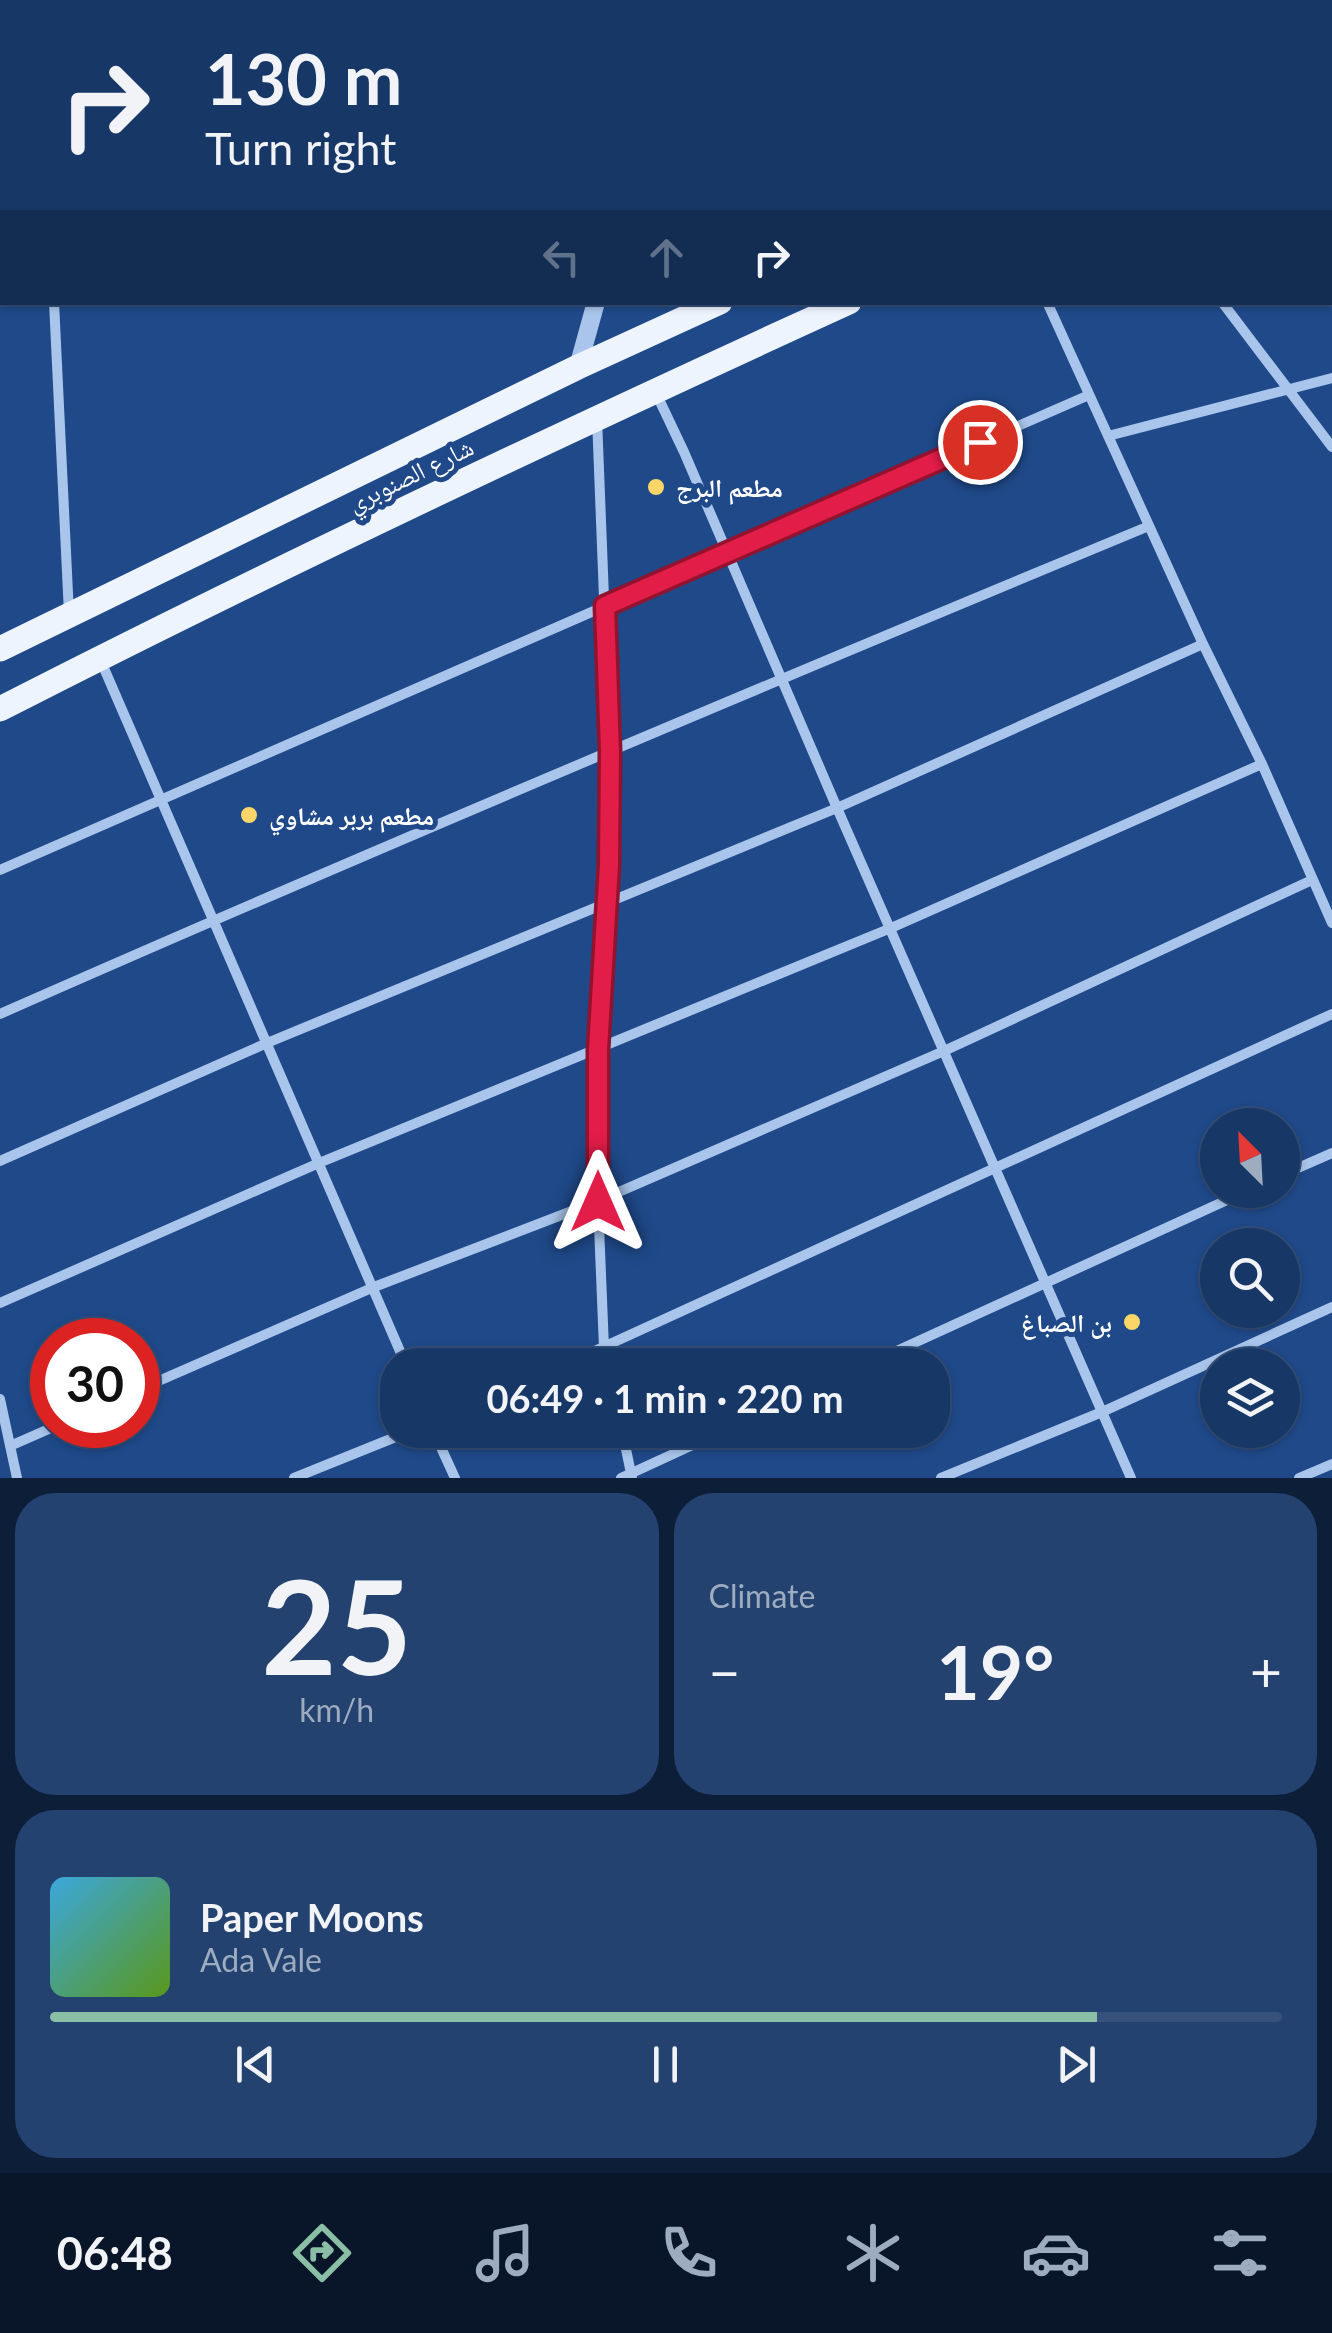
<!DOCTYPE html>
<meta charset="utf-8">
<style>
:root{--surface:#173767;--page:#244270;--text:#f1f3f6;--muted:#9eacc0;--line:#36517b;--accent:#8abfa5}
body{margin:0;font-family:Lato,"Noto Naskh Arabic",sans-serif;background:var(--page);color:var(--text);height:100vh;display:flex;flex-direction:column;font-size:38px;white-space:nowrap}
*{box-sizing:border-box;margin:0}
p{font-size:32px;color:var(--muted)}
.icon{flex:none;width:55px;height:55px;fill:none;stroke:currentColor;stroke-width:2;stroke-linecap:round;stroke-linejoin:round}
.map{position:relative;height:1478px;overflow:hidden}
.side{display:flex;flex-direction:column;gap:15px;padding:15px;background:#0d1e39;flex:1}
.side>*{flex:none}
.guide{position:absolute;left:0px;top:0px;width:1332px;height:305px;box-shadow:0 2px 8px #0004,0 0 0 2px var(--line);background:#173767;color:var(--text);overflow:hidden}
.needle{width:65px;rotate:336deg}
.tools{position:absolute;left:1200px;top:1108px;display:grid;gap:20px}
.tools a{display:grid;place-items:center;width:100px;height:100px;border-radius:50%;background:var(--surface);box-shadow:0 2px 8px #0004,0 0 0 2px var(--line);font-size:50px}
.speed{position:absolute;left:30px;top:1318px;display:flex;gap:20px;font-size:50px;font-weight:700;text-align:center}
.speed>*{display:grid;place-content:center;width:130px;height:130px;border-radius:50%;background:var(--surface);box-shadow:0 2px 8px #0004,0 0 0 2px var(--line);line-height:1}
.speed .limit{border:15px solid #d22;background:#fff;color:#111}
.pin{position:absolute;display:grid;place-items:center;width:85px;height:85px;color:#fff;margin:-42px;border:5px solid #fff;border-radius:50%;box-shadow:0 2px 10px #0007}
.me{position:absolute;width:110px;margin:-55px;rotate:0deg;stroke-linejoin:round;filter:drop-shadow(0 0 8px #0008)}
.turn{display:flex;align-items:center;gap:35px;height:210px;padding:0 40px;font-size:45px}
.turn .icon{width:130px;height:130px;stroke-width:2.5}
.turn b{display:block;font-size:70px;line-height:85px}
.lanes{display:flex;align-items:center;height:95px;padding:0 40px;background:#0003;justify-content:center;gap:50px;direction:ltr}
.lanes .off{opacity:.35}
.big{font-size:75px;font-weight:700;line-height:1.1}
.side .card{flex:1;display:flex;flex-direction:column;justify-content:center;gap:15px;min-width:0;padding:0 35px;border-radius:40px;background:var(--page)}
.side .dial{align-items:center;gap:0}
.dial b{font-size:130px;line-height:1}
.song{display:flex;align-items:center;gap:30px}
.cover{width:120px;height:120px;border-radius:15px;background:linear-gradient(135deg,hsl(200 70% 55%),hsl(90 70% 35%))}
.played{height:10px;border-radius:5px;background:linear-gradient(90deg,var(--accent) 85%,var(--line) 85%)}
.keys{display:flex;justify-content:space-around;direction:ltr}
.heat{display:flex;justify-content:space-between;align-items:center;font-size:55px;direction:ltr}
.side .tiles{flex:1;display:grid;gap:15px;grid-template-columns:1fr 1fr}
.card:last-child{grid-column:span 2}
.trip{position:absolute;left:380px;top:1348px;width:570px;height:100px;border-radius:40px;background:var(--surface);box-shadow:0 2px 8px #0004,0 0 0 2px var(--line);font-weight:700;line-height:100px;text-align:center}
.tab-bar{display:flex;height:160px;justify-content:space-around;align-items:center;background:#091629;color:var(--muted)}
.tab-bar .icon{width:70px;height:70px}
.tab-bar .selected{color:var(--accent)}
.tab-bar b{font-size:45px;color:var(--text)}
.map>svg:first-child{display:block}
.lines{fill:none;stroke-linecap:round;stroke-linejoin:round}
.service{stroke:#a9c5eb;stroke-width:8}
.minor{stroke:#a9c5eb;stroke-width:10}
.tertiary{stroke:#a9c5eb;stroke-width:18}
.primary{stroke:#eef4fe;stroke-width:25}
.route-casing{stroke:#92132f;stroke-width:25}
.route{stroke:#e11d48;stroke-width:18}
.poi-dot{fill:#fad669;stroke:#1f4989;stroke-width:4}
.labels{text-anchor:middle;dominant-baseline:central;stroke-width:10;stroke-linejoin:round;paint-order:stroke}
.street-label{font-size:25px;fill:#fff;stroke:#1f4989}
.poi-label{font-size:25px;font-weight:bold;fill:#fff;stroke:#1f4989;text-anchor:start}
</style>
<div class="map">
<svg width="1332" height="1478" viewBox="0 0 1332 1478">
<rect width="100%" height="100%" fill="#1f4989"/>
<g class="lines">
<path class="service" d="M0 68H2"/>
<path class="minor" d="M38 0V2
M0 126H2
M54 302 69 614
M1047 302 1203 644 1262 764 1332 923
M1222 302 1332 447
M655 391 684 452 837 808 1131 1478
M597 418 610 752 608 902 598 1050V1201L604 1348 608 1365
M1108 436 1332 378
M100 659 406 1365
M0 870 1089 395
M0 1014C381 846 765 685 1149 526
M0 1161 267 1043 837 808 1203 644
M1282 1175 1332 1153
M0 1303 319 1163 891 928 1262 764
M564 1365 1332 1014
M866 1365 1249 1190
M138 1390 374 1287 598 1201 944 1051 1312 880
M0 1399 17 1478
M433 1430 455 1478
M622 1430 632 1478
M10 1446 58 1425
M294 1478 413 1430
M621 1478 725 1430
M941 1478 1102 1412 1332 1307
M1299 1478 1332 1464"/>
<path class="tertiary" d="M621 0V2
M912 0 914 2
M578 367 596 302"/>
<path class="primary" d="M1330 100H1332
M1330 150H1332
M0 649 578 367 720 302
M0 709C279 566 564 432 849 302"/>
</g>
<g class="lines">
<defs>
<path id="route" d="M598 1202V1050L609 865 610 752 605 606 980 442"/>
</defs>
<use href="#route" class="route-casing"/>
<use href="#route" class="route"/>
</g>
<g class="poi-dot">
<circle cx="656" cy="487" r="10"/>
<circle cx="249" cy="815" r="10"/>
<circle cx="1132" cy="1322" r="10"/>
</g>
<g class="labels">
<g class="street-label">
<text transform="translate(410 474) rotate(-26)">شارع الصنوبري</text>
</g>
<g class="poi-label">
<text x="676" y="487">مطعم البرج</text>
<text x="269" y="815">مطعم بربر مشاوي</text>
<text x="1112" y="1322" text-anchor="end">بن الصباغ</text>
</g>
</g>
</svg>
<div class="tools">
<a><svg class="needle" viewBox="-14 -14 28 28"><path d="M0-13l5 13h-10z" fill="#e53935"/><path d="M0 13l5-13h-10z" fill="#9eacc0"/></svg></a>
<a><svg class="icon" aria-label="search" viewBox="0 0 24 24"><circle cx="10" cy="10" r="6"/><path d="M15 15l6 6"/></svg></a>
<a><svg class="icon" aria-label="layers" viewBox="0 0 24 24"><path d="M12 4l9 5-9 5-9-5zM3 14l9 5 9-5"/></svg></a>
</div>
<div class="speed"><div class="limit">30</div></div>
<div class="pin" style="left:980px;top:442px;background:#d93025"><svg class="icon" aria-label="arrive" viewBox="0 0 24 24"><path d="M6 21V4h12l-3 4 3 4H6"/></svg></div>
<svg class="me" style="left:598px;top:1202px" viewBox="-20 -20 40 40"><path d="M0-17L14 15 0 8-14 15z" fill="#e11d48" stroke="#fff" stroke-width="4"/></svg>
<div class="trip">06:49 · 1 min · 220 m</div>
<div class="guide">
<div class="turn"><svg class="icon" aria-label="right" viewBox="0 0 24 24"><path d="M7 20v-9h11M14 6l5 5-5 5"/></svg><div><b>130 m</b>Turn right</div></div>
<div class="lanes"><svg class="icon off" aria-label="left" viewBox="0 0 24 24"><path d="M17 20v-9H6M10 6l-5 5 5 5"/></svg><svg class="icon off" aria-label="ahead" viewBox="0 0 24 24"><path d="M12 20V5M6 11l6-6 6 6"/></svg><svg class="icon" aria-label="right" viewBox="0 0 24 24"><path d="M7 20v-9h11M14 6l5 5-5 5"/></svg></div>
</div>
</div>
<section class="side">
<div class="tiles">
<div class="card dial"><b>25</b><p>km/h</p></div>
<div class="card"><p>Climate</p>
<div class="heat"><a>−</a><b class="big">19°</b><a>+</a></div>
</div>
<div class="card">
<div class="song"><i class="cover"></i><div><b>Paper Moons</b><p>Ada Vale</p></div></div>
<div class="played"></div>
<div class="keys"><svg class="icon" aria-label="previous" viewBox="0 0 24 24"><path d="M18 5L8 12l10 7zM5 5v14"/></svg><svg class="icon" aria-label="pause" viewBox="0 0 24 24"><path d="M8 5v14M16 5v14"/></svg><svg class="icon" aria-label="next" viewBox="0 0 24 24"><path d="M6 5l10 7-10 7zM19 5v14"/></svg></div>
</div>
</div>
</section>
<nav class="tab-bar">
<b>06:48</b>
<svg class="icon selected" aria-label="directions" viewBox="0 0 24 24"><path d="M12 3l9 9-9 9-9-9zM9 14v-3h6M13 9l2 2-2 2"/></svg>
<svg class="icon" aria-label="music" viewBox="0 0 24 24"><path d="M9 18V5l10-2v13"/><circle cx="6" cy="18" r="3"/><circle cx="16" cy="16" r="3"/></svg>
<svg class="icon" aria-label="phone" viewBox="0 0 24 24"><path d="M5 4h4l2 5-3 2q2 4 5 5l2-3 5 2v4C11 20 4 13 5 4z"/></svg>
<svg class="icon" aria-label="climate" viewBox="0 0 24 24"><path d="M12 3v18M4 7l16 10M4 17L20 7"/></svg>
<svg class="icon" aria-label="car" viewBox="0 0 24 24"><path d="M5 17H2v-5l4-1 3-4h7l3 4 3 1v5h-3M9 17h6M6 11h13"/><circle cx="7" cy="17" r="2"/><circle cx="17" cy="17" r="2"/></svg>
<svg class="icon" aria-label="filters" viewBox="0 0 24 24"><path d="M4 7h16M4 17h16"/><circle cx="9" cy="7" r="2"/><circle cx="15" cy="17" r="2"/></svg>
</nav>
